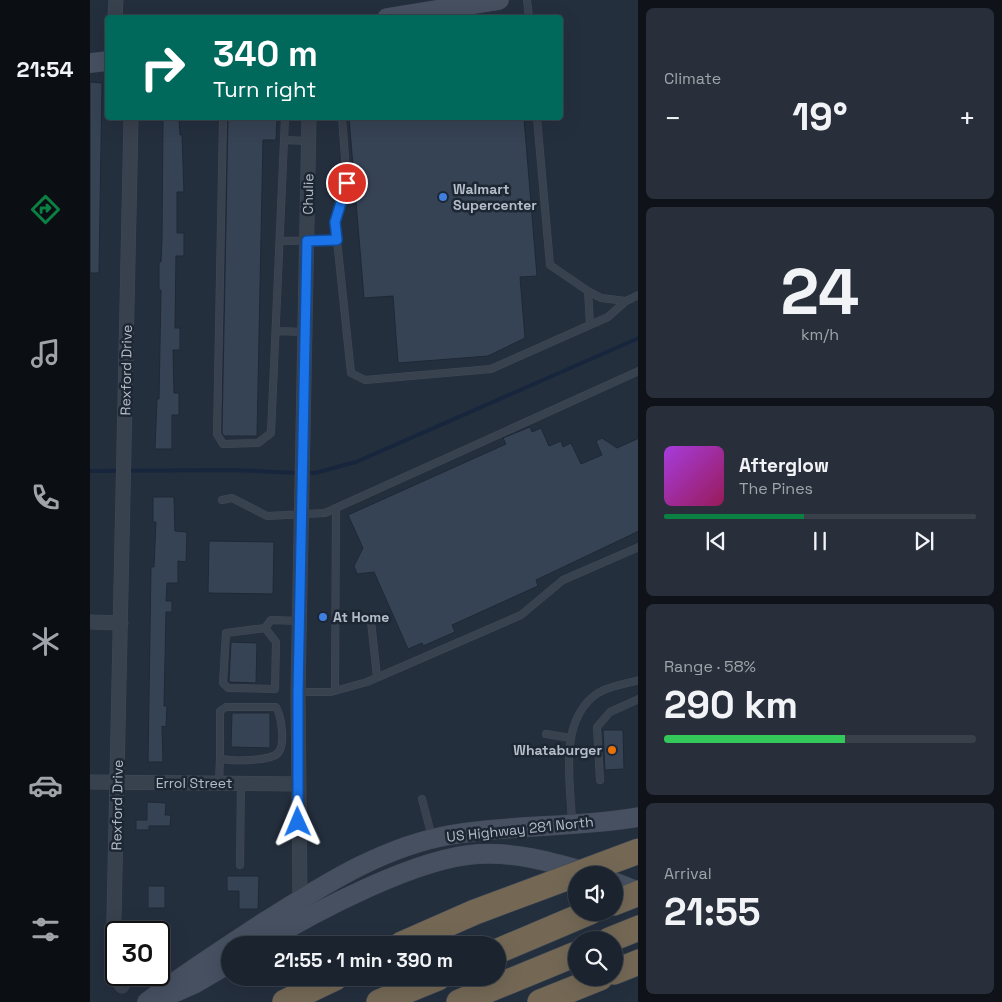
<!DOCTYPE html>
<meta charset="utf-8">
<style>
:root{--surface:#1b232e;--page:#282f3a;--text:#f1f3f6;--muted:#a0a4aa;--line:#39404a;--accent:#0b8043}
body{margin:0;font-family:"Space Grotesk",sans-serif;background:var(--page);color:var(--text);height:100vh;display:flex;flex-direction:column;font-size:19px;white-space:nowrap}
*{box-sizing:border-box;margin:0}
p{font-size:16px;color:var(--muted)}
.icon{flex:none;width:28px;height:28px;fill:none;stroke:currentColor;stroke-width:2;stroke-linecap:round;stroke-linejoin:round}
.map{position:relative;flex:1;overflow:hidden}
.sheet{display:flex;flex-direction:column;gap:8px;padding:8px;background:#0f1319;width:364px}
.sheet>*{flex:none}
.hud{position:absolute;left:15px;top:15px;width:458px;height:105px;border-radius:5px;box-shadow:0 5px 20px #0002,0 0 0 1px var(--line);background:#00695c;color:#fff;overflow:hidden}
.controls{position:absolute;left:478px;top:866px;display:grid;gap:10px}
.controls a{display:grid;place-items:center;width:55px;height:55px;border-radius:50%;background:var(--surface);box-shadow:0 5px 20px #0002,0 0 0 1px var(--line);font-size:25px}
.speed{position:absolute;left:15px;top:921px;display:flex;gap:10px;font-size:25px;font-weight:700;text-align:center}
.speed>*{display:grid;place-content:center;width:65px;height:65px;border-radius:50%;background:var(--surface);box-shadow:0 5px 20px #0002,0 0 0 1px var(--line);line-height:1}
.speed .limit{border:2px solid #111;border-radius:8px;background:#fff;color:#111}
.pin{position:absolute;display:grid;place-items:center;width:42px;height:42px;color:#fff;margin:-21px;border:2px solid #fff;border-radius:50%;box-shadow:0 1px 5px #0007}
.me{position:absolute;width:55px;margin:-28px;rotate:359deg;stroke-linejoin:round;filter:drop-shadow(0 0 4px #0008)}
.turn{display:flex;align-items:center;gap:18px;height:105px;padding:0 25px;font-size:22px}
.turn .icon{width:65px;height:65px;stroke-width:2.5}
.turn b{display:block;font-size:35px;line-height:42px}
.big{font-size:38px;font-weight:600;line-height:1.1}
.sheet .card{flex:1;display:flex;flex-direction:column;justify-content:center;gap:8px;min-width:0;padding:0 18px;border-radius:8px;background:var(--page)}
.sheet .dial{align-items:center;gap:0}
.dial b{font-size:65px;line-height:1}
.song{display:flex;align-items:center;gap:15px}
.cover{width:60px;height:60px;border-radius:8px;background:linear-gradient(135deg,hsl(280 70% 55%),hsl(330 70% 35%))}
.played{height:5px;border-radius:2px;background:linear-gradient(90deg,var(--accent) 45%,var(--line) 45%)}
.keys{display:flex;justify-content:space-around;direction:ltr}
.heat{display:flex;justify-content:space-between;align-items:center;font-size:28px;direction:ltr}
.charge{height:8px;border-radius:4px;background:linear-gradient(90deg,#34c759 58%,var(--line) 0)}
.trip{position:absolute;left:131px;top:936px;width:285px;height:50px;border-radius:25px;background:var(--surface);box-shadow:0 5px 20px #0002,0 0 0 1px var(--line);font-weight:600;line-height:50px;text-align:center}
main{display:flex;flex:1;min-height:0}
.tabs{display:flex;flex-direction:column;width:90px;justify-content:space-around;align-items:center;background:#0b0e12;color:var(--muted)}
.tabs .icon{width:35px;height:35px}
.tabs .current{color:var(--accent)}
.tabs b{font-size:22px;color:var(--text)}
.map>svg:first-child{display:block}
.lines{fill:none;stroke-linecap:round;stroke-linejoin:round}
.stream{stroke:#17263c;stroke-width:4}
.building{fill:#364354;stroke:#1f2835}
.service-casing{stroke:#414a57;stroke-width:8}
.minor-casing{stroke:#414a57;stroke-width:15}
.secondary-casing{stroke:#414a57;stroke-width:20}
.motorway-casing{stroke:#434c59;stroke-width:26}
.service{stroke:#38414e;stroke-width:7}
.minor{stroke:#38414e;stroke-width:14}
.secondary{stroke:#465061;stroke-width:19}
.motorway{stroke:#746855;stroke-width:25}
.motorway-bridge-casing{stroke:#434c59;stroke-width:26;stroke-linecap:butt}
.motorway-bridge{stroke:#746855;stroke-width:25}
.route-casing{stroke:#114b97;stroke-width:12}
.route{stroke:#1a73e8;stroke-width:9}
.shop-dot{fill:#3f7fe0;stroke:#1d2633;stroke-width:2}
.food-dot{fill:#e8710a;stroke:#1d2633;stroke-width:2}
.labels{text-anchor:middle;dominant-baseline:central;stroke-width:5;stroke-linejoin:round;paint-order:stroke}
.poi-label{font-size:14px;font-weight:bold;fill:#b4bcc9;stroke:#1d2633;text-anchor:start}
.street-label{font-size:14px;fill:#b4bcc9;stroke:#1d2633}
</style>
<main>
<nav class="tabs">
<b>21:54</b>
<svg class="icon current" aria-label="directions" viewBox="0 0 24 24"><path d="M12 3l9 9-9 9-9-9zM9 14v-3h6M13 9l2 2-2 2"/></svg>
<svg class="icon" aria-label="music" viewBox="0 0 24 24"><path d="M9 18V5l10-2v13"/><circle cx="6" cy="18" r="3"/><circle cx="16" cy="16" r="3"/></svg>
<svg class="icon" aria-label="phone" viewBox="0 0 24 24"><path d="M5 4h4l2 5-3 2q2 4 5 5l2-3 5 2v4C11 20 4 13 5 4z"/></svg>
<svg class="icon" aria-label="climate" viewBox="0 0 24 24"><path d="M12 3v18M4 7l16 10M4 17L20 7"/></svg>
<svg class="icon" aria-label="car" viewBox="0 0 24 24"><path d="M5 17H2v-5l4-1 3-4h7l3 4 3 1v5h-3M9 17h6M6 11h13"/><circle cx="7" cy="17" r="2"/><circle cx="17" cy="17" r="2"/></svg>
<svg class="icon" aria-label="filters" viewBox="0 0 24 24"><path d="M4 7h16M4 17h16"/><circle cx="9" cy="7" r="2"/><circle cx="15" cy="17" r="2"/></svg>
</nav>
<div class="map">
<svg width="549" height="1002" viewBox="0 0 549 1002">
<rect width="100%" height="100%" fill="#242f3e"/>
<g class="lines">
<path class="stream" d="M0 471 144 470 209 473
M216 473H225L266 462 549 338"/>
</g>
<path class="building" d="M0 82 12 83 9 273H0Z
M73 118H89L90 135H92L94 192H87V233H94V256H86L85 328H90V350H83L84 393H89V415H82V449H65L67 399H69L71 290H69V262H71L72 239Z
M138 118H187L186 140H173L167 436H134L132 433Z
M259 118H434L447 276 430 277 435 338 398 356 308 363 303 296 274 298Z
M440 427 442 432 451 428 459 446 471 441 473 447 481 443 491 464 512 455 506 441 512 438 527 448 549 438V531L446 580 448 586 362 625 365 632 333 646 332 643 318 649 284 572 267 574 264 566 273 548 258 515 416 444 413 438Z
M63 497H84L85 531 97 532 96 562 88 561V583H77L76 601H82V612H76L74 706H77L76 727 72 726 73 762H58L61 567H64L66 522H63Z
M119 541 184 542 183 594 118 593Z
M141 642 167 643 166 683 139 682Z
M142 713H180V748L141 747Z
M513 730H533L534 769 515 770Z
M57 802 76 803 75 815H81L80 826H59V830H46V820H57Z
M137 876H169L168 909H149V891H137Z
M58 886H75V908H58Z"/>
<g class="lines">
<defs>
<path id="service" d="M437 0 439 18
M133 118 127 434 133 444 168 443 181 433 195 118
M447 118 460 265 498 291 500 324
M194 140 219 141
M247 240 245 223 257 183 252 118
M190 241 247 240 261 373 275 380 401 369 518 317 536 301 549 295
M498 291 511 298 536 301
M186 331 215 332
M132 500 142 498 177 516 235 513 549 371
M281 621 287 677
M175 628 136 633 133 683 138 688 185 689 186 642 175 628 181 620 209 621
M245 691 246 508
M208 692H241L277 682 431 615 473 580 549 547
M136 707H186C191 715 196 744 188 753 181 761 140 762 130 758V711Z
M456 734 481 738
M510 780 507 727 520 712 549 699
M129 783 130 758
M332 799 342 837
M482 823C481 783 467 720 508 693 519 686 536 684 549 680
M150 865 151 783"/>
<path id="minor" d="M25 18 26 0
M0 622 31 623
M0 782 207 784
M210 900 208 692 219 118
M32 986 26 976 23 965 41 118"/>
<path id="secondary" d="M297 18 409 0
M0 63 18 61
M524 882 549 892
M170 945C224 912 327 857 389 854 427 852 461 862 497 872
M79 995 106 983 140 963
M57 1002C96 973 136 947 176 921 234 885 292 847 360 835 422 824 486 828 549 817"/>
<path id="motorway" d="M524 903 549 893
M519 940 549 928
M408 951 500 912
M524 972 549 962
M195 1002 245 978
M289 1002 348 978
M369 1002 486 954
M450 1002 510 978"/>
</defs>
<use href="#service" class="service-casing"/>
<use href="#minor" class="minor-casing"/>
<use href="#secondary" class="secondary-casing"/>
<use href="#motorway" class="motorway-casing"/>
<use href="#service" class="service"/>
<use href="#minor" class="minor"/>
<use href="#secondary" class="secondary"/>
<use href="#motorway" class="motorway"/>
<defs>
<path id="motorway-bridge" d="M310 945 385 912 549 851"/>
</defs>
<use href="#motorway-bridge" class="motorway-bridge-casing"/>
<use href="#motorway-bridge" class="motorway-bridge"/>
</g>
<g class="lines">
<defs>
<path id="route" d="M208 822V692L217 241 247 240 245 222 257 183"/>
</defs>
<use href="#route" class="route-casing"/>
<use href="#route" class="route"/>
</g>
<g class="shop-dot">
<circle cx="353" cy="197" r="5"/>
<circle cx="233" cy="617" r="5"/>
</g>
<circle class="food-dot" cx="522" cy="750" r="5"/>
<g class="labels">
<g class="poi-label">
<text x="363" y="189">Walmart<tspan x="363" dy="16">Supercenter</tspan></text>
<text x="243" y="617">At Home</text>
<text x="512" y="750" text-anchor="end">Whataburger</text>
</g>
<g class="street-label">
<text transform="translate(218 194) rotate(-89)">Chulie</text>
<text transform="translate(36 370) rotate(-89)">Rexford Drive</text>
<text x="104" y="783">Errol Street</text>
<text transform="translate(27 805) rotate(-89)">Rexford Drive</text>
<text transform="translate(430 829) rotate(-6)">US Highway 281 North</text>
</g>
</g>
</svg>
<div class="controls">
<a><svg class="icon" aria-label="sound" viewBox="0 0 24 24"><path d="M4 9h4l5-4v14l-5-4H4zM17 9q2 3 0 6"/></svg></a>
<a><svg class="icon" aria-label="search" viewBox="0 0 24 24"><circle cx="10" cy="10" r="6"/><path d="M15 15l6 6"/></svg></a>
</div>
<div class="speed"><div class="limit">30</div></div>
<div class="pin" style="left:257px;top:183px;background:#d93025"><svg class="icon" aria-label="arrive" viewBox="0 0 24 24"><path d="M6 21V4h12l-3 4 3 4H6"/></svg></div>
<svg class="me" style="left:208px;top:822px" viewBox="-20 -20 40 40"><path d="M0-17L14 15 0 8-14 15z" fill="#1a73e8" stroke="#fff" stroke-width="4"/></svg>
<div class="trip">21:55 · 1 min · 390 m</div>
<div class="hud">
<div class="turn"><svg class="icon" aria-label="right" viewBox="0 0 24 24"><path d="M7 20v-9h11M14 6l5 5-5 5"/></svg><div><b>340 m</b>Turn right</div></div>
</div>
</div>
<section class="sheet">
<div class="card"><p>Climate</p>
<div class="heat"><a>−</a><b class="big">19°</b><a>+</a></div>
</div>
<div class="card dial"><b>24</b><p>km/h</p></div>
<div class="card">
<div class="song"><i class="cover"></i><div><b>Afterglow</b><p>The Pines</p></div></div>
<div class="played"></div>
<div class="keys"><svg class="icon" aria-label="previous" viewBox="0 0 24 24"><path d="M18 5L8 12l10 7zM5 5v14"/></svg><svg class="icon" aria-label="pause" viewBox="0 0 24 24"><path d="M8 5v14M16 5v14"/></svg><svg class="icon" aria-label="next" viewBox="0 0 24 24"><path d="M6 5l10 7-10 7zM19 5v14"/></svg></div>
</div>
<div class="card"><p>Range · 58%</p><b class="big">290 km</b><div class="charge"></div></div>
<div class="card"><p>Arrival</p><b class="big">21:55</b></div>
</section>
</main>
